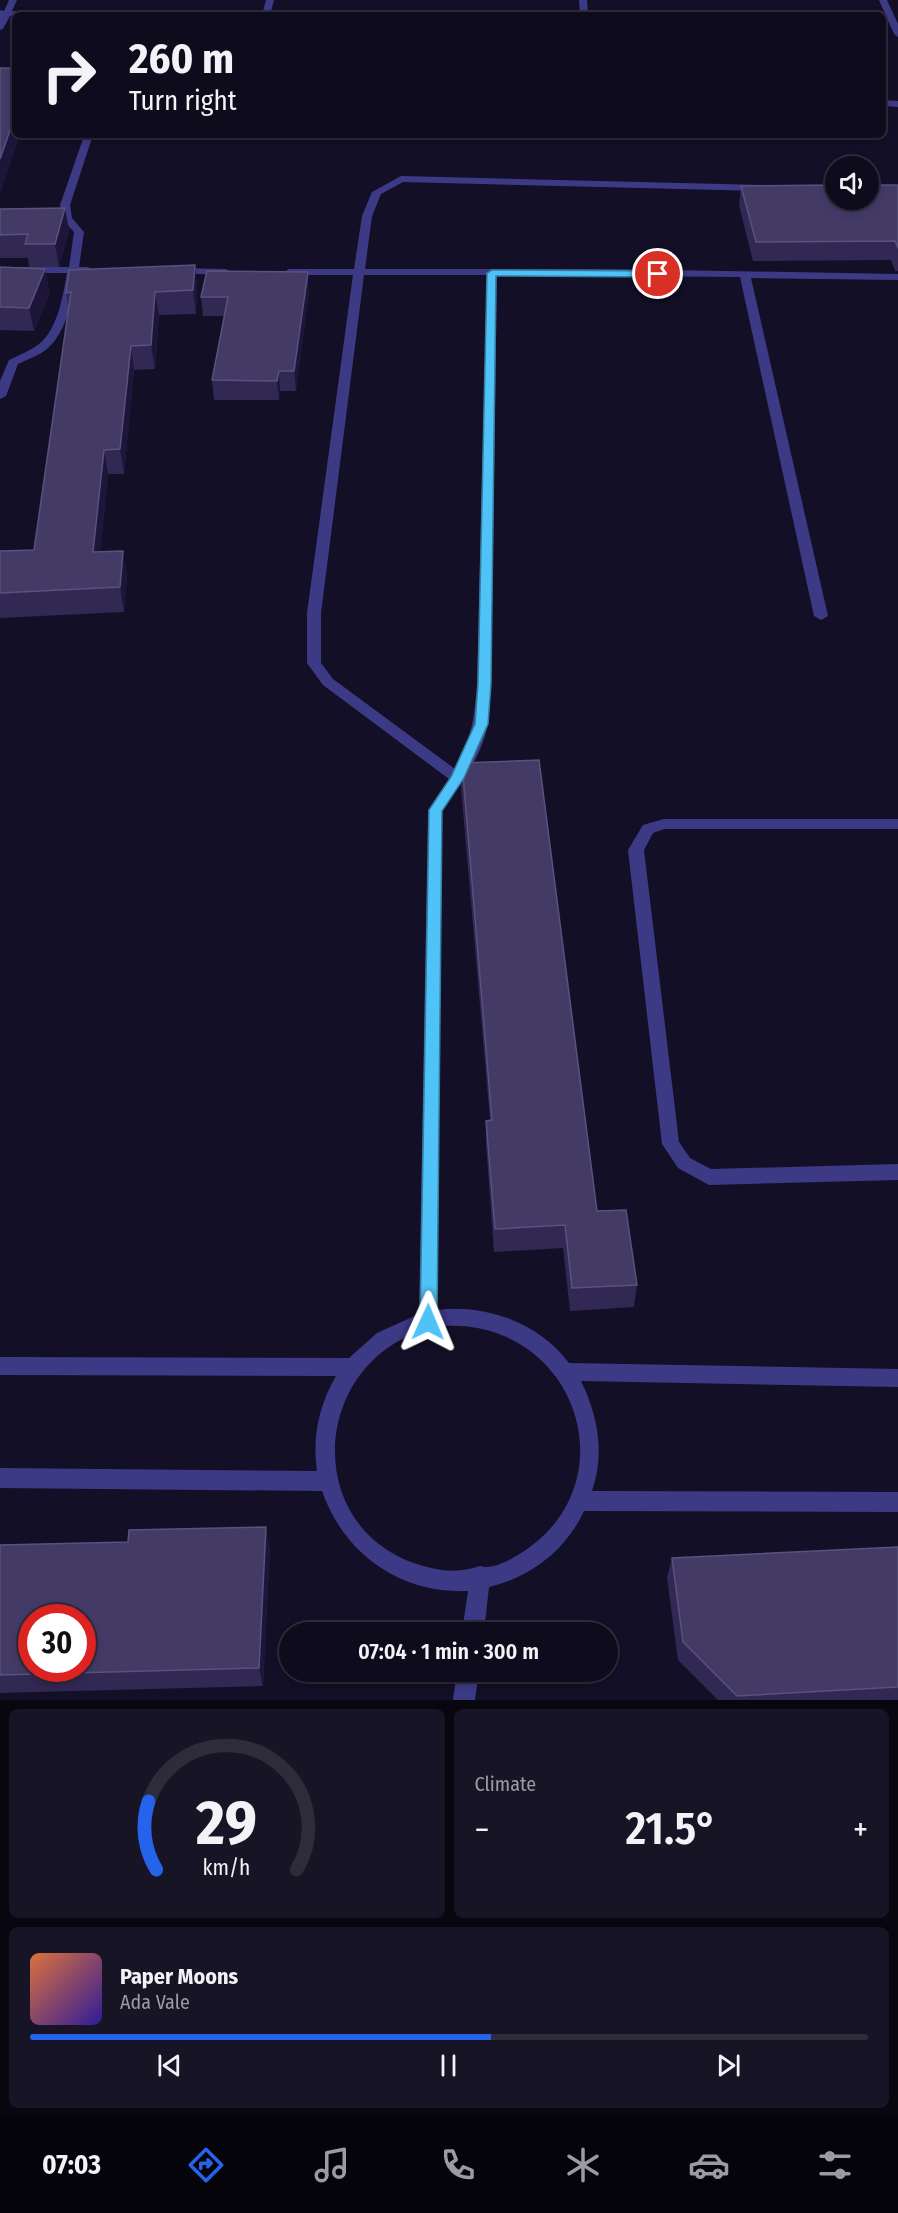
<!DOCTYPE html>
<meta charset="utf-8">
<style>
:root{--surface:#0e0b1c;--page:#171425;--text:#f1f3f6;--muted:#9b9ba3;--line:#2e2b3b;--accent:#2563eb}
body{margin:0;font-family:"Fira Sans Condensed",sans-serif;background:var(--page);color:var(--text);height:100vh;display:flex;flex-direction:column;font-size:22px;white-space:nowrap}
*{box-sizing:border-box;margin:0}
p{font-size:20px;color:var(--muted)}
.icon{flex:none;width:33px;height:33px;fill:none;stroke:currentColor;stroke-width:2;stroke-linecap:round;stroke-linejoin:round}
.map{position:relative;height:1700px;overflow:hidden}
.drawer{display:flex;flex-direction:column;gap:9px;padding:9px;background:#08060f;flex:1}
.drawer>*{flex:none}
.guide{position:absolute;left:12px;top:12px;width:874px;height:126px;border-radius:9px;box-shadow:0 3px 9px #0003,0 0 0 2px var(--line);background:#0e0b1c;color:var(--text);overflow:hidden}
.controls{position:absolute;left:825px;top:156px;display:grid;gap:12px}
.controls a{display:grid;place-items:center;width:54px;height:54px;border-radius:50%;background:var(--surface);box-shadow:0 3px 9px #0003,0 0 0 2px var(--line);font-size:30px}
.speed{position:absolute;left:18px;top:1604px;display:flex;gap:12px;font-size:30px;font-weight:700;text-align:center}
.speed>*{display:grid;place-content:center;width:78px;height:78px;border-radius:50%;background:var(--surface);box-shadow:0 3px 9px #0003,0 0 0 2px var(--line);line-height:1}
.speed .limit{border:9px solid #d22;background:#fff;color:#111}
.pin{position:absolute;display:grid;place-items:center;width:51px;height:51px;color:#fff;margin:-26px;border:3px solid #fff;border-radius:50%;box-shadow:0 2px 6px #0007}
.me{position:absolute;width:66px;margin:-33px;rotate:1deg;stroke-linejoin:round;filter:drop-shadow(0 0 4px #0008)}
.turn{display:flex;align-items:center;gap:21px;height:126px;padding:0 18px;font-size:27px}
.turn .icon{width:78px;height:78px;stroke-width:2.5}
.turn b{display:block;font-size:42px;line-height:51px}
.big{font-size:45px;font-weight:600;line-height:1.1}
.drawer .widget{flex:1;display:flex;flex-direction:column;justify-content:center;gap:9px;min-width:0;padding:0 21px;border-radius:9px;background:var(--page)}
.drawer .dial{align-items:center;gap:0}
.dial svg{height:156px;overflow:visible;fill:none;stroke:var(--line);stroke-width:7;stroke-linecap:round;text-anchor:middle}
.dial text{fill:var(--text);stroke:none}
.song{display:flex;align-items:center;gap:18px}
.cover{width:72px;height:72px;border-radius:9px;background:linear-gradient(135deg,hsl(20 70% 55%),hsl(250 70% 35%))}
.played{height:6px;border-radius:3px;background:linear-gradient(90deg,var(--accent) 55%,var(--line) 55%)}
.keys{display:flex;justify-content:space-around;direction:ltr}
.heat{display:flex;justify-content:space-between;align-items:center;font-size:33px;direction:ltr}
.drawer .tiles{flex:1;display:grid;gap:9px;grid-template-columns:1fr 1fr}
.widget:last-child{grid-column:span 2}
.trip{position:absolute;left:279px;top:1622px;width:339px;height:60px;border-radius:30px;background:var(--surface);box-shadow:0 3px 9px #0003,0 0 0 2px var(--line);font-weight:600;line-height:60px;text-align:center}
.tabs{display:flex;height:96px;justify-content:space-around;align-items:center;background:#06040b;color:var(--muted)}
.tabs .icon{width:42px;height:42px}
.tabs .current{color:var(--accent)}
.tabs b{font-size:27px;color:var(--text)}
.map>svg:first-child{display:block}
.lines{fill:none;stroke-linecap:round;stroke-linejoin:round}
.minor{fill:#3d3a85;fill-rule:evenodd}
.wall{fill:#312854}
.shaded-wall{fill:#1d163a}
.building{fill:#433a66;stroke:#5a527e;stroke-width:1.5;fill-rule:evenodd}
.route{fill:#4fc3f7;stroke:#337fa1;stroke-width:1.5}
</style>
<div class="map">
<svg width="898" height="1700" viewBox="0 0 898 1700">
<rect width="100%" height="100%" fill="#130f26"/>
<g class="lines">
<path class="minor" d="M9 0H17L12 11 204 12 208 15H15L10 16 3 29 0 30V10L4 11Z
M266 0H274L270 15H262Z
M579 0H587L588 15H580Z
M879 0H887L898 24V37L894 34Z
M884 100 898 101V107L884 106Z
M84 136 92 138 70 205 72 218 84 232 79 267H88L93 270 88 273H78C73 297 67 331 48 348 39 356 28 359 18 364L6 396 0 399V381L9 360C19 355 30 351 39 344 58 329 63 295 67 273H0V267H69L74 232 62 219 60 205Z
M401 176 762 185 767 188 762 191 403 182 381 194 372 216 365 269H614L898 274V280L751 278 828 616 821 620 814 616 740 277 497 275 491 684C490 697 490 710 488 722 484 754 460 784 442 811L437 1310C486 1303 540 1324 569 1363L898 1369V1387L581 1381C598 1416 605 1453 592 1491L898 1492V1512L584 1511C566 1550 531 1577 489 1587L484 1632H462L468 1591C400 1594 344 1554 322 1491L0 1488V1468L317 1471C312 1438 319 1405 336 1376L0 1375V1357L349 1358 377 1333 419 1314 428 810 449 779 323 685 307 663V613L353 275H289L284 272 289 269H354L362 216 372 192ZM364 275H487L477 684C474 720 472 737 455 769L333 679 321 663V613ZM444 1326C577 1319 633 1486 518 1555 508 1561 492 1570 480 1566 463 1572 445 1572 427 1567 294 1534 310 1346 444 1326Z
M175 268 226 269 231 272 226 275 171 273 170 271Z
M664 819H898V829H664L653 833 644 850 679 1142 690 1158 711 1169 898 1164V1180L709 1185 678 1168 662 1144 628 850 643 825Z
M457 1671H479L475 1700H453Z"/>
</g>
<path class="wall" d="M898 185V271H895L891 260 753 261 739 205 741 186Z
M65 208 69 231 59 267H29L28 258H0V209Z
M195 265 197 289 196 314 159 315 155 369 134 370 124 474H108L100 552 127 576 124 612 0 618V551L34 550 69 310 66 293Z
M0 267 50 292 34 331 0 330Z
M309 291 296 391H280L279 400H214L212 380 224 316H203L201 297Z
M462 763 597 1211 637 1285 634 1307 570 1311 563 1248 494 1252 486 1144V1121L490 1120 461 788Z
M0 1545 270 1547 263 1686 0 1693Z
M898 1547V1700H718L678 1660 667 1578 672 1558Z"/>
<path class="shaded-wall" d="M15 116V135H20L0 195V159Z
M65 208 69 231 59 267 55 244Z
M195 265 197 289 196 314 193 290Z
M45 269 50 292 34 331 29 308Z
M308 272 309 291 296 391 294 371Z
M155 292 159 315 155 369 151 345Z
M131 346 134 370 124 474 120 449Z
M279 371 280 391 279 400 277 381Z
M104 450 108 474 97 577 93 552Z
M123 551 127 576 124 612 120 587Z
M266 1527 270 1547 263 1686 259 1668Z"/>
<path class="building" d="M0 68H15V116L0 159Z
M836 185V200H868V185H898V248L895 241 756 242 741 186Z
M65 208 55 244H25L28 234 0 235V209Z
M195 265 193 290 155 292 151 345 131 346 120 449 104 450 93 552 123 551 120 587 0 593V551L34 550 71 292 66 293 69 270Z
M0 267 45 269 29 308 0 307Z
M207 271 308 272 294 371H279L277 381 212 380 228 297H201Z
M539 760 597 1211 626 1210 637 1285 572 1288 565 1225 495 1229 486 1121 492 1120 462 763Z
M266 1527 259 1668 0 1675V1545L128 1542 129 1530ZM32 1617H82V1668H32Z
M898 1547V1687L737 1696 683 1642 672 1558Z"/>
<path class="route" d="M492 270 658 271 662 274 658 277 496 276 491 684 488 724 464 778 442 811 437 1322 434 1327 428 1330 422 1327 420 1322 429 810 451 777 475 724 478 684 487 273Z"/>
</svg>
<div class="controls">
<a><svg class="icon" aria-label="sound" viewBox="0 0 24 24"><path d="M4 9h4l5-4v14l-5-4H4zM17 9q2 3 0 6"/></svg></a>
</div>
<div class="speed"><div class="limit">30</div></div>
<div class="pin" style="left:658px;top:274px;background:#d93025"><svg class="icon" aria-label="arrive" viewBox="0 0 24 24"><path d="M6 21V4h12l-3 4 3 4H6"/></svg></div>
<svg class="me" style="left:428px;top:1322px" viewBox="-20 -20 40 40"><path d="M0-17L14 15 0 8-14 15z" fill="#4fc3f7" stroke="#fff" stroke-width="4"/></svg>
<div class="trip">07:04 · 1 min · 300 m</div>
<div class="guide">
<div class="turn"><svg class="icon" aria-label="right" viewBox="0 0 24 24"><path d="M7 20v-9h11M14 6l5 5-5 5"/></svg><div><b>260 m</b>Turn right</div></div>
</div>
</div>
<section class="drawer">
<div class="tiles">
<div class="widget dial"><svg viewBox="0 0 100 80">
<path d="M14 69A42 42 0 1 1 86 69"/>
<path d="M14 69A42 42 0 0 1 10 34" stroke="#2563eb"/>
<text x="50" y="56" font-size="32" font-weight="700">29</text>
<text x="50" y="72" font-size="11">km/h</text>
</svg></div>
<div class="widget"><p>Climate</p>
<div class="heat"><a>−</a><b class="big">21.5°</b><a>+</a></div>
</div>
<div class="widget">
<div class="song"><i class="cover"></i><div><b>Paper Moons</b><p>Ada Vale</p></div></div>
<div class="played"></div>
<div class="keys"><svg class="icon" aria-label="previous" viewBox="0 0 24 24"><path d="M18 5L8 12l10 7zM5 5v14"/></svg><svg class="icon" aria-label="pause" viewBox="0 0 24 24"><path d="M8 5v14M16 5v14"/></svg><svg class="icon" aria-label="next" viewBox="0 0 24 24"><path d="M6 5l10 7-10 7zM19 5v14"/></svg></div>
</div>
</div>
</section>
<nav class="tabs">
<b>07:03</b>
<svg class="icon current" aria-label="directions" viewBox="0 0 24 24"><path d="M12 3l9 9-9 9-9-9zM9 14v-3h6M13 9l2 2-2 2"/></svg>
<svg class="icon" aria-label="music" viewBox="0 0 24 24"><path d="M9 18V5l10-2v13"/><circle cx="6" cy="18" r="3"/><circle cx="16" cy="16" r="3"/></svg>
<svg class="icon" aria-label="phone" viewBox="0 0 24 24"><path d="M5 4h4l2 5-3 2q2 4 5 5l2-3 5 2v4C11 20 4 13 5 4z"/></svg>
<svg class="icon" aria-label="climate" viewBox="0 0 24 24"><path d="M12 3v18M4 7l16 10M4 17L20 7"/></svg>
<svg class="icon" aria-label="car" viewBox="0 0 24 24"><path d="M5 17H2v-5l4-1 3-4h7l3 4 3 1v5h-3M9 17h6M6 11h13"/><circle cx="7" cy="17" r="2"/><circle cx="17" cy="17" r="2"/></svg>
<svg class="icon" aria-label="filters" viewBox="0 0 24 24"><path d="M4 7h16M4 17h16"/><circle cx="9" cy="7" r="2"/><circle cx="15" cy="17" r="2"/></svg>
</nav>
